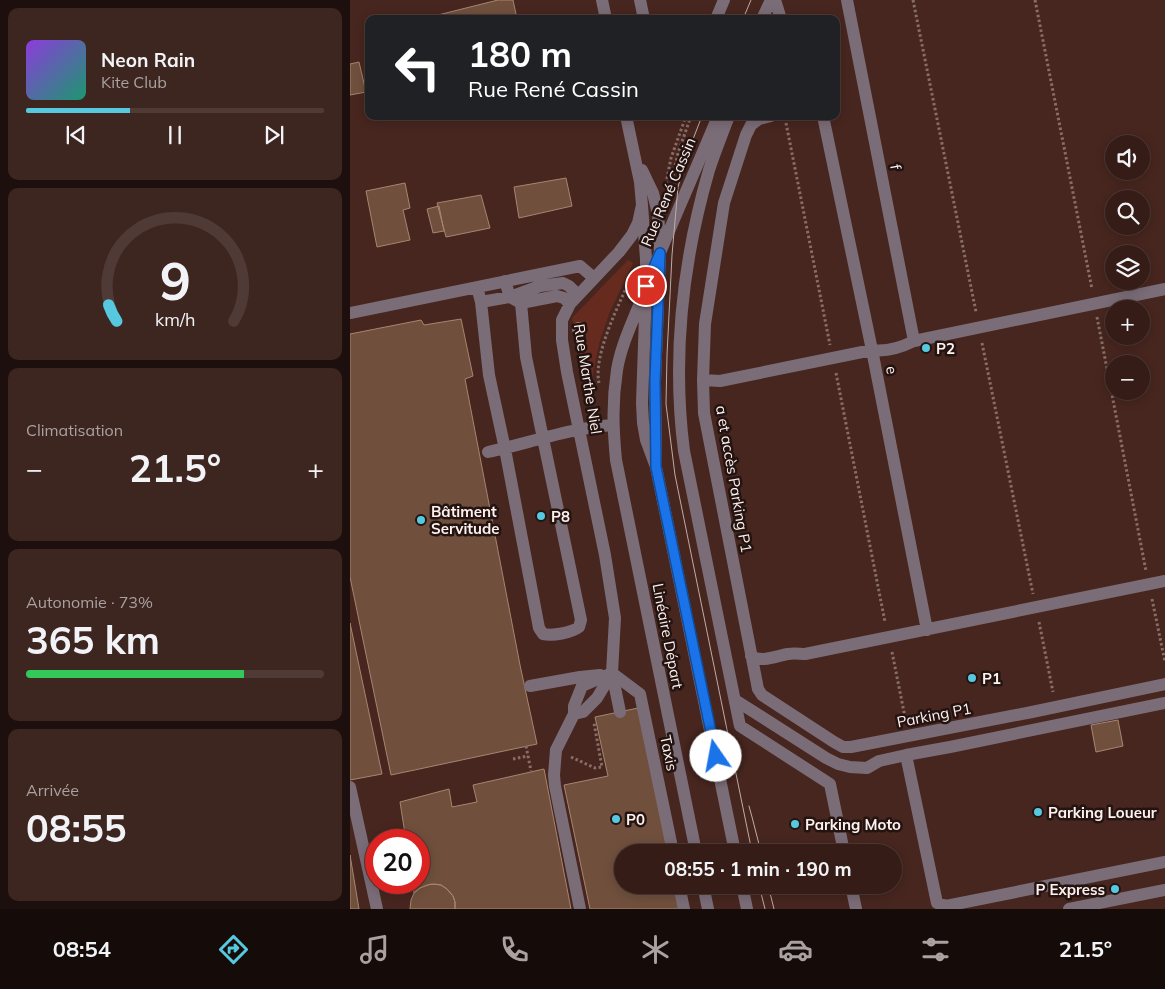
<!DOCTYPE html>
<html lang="fr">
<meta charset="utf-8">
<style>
:root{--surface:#351c17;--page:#3d2520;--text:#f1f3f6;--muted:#aaa1a1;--line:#4f3a36;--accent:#56c9e1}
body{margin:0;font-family:Mulish,sans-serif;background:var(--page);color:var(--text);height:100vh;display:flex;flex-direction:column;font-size:19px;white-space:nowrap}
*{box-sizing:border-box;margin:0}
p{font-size:16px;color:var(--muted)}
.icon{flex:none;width:28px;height:28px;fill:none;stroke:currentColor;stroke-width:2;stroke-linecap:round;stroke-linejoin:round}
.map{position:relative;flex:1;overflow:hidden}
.details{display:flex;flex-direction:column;gap:8px;padding:8px;background:#1d0f0d;width:350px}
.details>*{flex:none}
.guide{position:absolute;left:15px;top:15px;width:475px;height:105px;border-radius:10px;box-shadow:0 2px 12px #0003,0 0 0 1px var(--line);background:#202124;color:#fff;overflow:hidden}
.controls{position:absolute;left:755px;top:135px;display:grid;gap:10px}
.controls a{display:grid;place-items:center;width:45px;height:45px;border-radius:50%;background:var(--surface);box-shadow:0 2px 12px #0003,0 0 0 1px var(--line);font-size:25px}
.speed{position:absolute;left:15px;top:829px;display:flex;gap:10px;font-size:25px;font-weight:700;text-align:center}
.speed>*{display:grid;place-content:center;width:65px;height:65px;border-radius:50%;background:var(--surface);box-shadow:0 2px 12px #0003,0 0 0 1px var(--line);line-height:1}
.speed .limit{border:8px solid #d22;background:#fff;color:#111}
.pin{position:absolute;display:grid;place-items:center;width:42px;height:42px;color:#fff;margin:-21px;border:2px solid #fff;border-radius:50%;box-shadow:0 1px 5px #0007}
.me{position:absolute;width:55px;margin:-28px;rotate:348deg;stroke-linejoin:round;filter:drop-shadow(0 0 4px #0008)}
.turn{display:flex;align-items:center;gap:18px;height:105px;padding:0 20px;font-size:22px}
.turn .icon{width:65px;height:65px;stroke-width:2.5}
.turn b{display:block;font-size:35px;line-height:42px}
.big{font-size:38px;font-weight:700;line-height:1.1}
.details .tile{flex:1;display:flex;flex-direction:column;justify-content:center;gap:8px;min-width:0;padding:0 18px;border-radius:10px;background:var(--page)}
.details .dial{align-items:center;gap:0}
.dial svg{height:130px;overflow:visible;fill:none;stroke:var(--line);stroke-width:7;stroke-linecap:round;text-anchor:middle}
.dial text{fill:var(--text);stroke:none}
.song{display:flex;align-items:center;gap:15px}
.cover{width:60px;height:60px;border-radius:8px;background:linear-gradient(135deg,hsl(270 70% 55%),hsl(160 70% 35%))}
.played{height:5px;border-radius:2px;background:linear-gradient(90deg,var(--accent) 35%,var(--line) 35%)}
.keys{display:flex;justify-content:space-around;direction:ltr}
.heat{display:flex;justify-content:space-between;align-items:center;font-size:28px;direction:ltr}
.charge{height:8px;border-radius:4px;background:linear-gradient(90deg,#34c759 73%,var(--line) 0)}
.trip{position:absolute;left:264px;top:844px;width:288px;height:50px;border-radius:25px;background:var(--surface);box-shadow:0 2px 12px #0003,0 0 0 1px var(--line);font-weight:700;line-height:50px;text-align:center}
.dock{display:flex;height:80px;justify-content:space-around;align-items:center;background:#150b09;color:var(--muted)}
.dock .icon{width:35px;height:35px}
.dock .selected{color:var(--accent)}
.dock b{font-size:22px;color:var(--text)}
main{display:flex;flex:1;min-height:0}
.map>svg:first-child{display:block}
.green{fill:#662b1e}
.building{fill:#70503d;stroke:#a78570}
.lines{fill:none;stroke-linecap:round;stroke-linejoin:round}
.path{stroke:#886d68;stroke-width:3;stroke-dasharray:2.5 2.5;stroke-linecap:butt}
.minor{stroke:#7b6d78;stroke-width:12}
.tram{stroke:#c0aca7;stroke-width:1}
.tree{fill:#ac867e}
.route-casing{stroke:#114b97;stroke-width:12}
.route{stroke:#1a73e8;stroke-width:9}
.poi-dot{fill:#56c9e1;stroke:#231411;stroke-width:2}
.labels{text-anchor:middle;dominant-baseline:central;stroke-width:5;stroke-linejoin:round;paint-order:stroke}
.street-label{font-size:15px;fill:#fff1ee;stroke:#231411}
.poi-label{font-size:15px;font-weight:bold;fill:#fff1ee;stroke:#231411;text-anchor:start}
</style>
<main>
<section class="details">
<div class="tile">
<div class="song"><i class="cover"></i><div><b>Neon Rain</b><p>Kite Club</p></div></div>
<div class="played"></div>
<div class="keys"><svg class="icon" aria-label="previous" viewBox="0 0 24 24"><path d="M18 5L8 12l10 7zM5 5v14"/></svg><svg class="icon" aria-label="pause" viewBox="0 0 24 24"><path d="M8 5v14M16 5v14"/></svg><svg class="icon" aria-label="next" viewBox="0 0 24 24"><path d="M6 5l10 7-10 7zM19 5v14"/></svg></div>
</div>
<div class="tile dial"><svg viewBox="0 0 100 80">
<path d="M14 69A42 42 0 1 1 86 69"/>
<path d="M14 69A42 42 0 0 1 9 59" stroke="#56c9e1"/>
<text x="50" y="56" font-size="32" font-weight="700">9</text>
<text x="50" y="72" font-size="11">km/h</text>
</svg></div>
<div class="tile"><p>Climatisation</p>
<div class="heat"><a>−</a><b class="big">21.5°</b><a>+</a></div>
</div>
<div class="tile"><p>Autonomie · 73%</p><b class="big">365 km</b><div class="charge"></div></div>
<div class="tile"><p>Arrivée</p><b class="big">08:55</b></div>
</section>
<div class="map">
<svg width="815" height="909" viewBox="0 0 815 909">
<rect width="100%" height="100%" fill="#47261f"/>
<path class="green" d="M278 260 283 263 259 314 249 344 238 400 222 318Z"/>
<path class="building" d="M148 0H163L167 19H81L80 17Z
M9 62 16 92 0 95V64Z
M216 178 222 206 169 218 164 187Z
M55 183 60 208 53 210 60 240 27 247 16 191Z
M131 195 140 228 96 237 87 203Z
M89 206 94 231 83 233 77 209Z
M111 319 123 376 115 379 170 665 187 744 41 775 0 577V334L71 320 74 325Z
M0 623 32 774 0 780Z
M288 708 319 852H272V885H326L331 909H240L214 785 258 776 245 717Z
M768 720 773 746 746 752 741 725Z
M194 769 221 909H105V902L103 896 97 889 91 885 85 884 77 885 70 888 64 893 63 882H69V840H56L50 802 99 789 102 807 127 802 123 785Z
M0 855 9 909H0Z
M81 884 91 885 97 889 103 896 105 902V909H60L61 900 64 893 70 888Z"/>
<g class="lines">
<path class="path" d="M563 0 626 312
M685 0 742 289
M436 123 480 345
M322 180 328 153 341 116
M316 184 321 158 336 116
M747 317 796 571
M632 343 683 594
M486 373 535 622
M249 383C243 356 268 306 280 280
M802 599 815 662
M689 622 703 692
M542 652 556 722
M176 746 181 771
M221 757 245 768 252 767 244 723
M163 759 178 756"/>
<path class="minor" d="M252 0 256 19
M290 0 294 19
M425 0 431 19
M497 0 564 341
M366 19 374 0
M412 19 421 0
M379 116C372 134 365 152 359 170 333 260 322 357 334 451L390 726 480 784 494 852
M421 116 409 119 401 125 396 135 374 203 355 324 353 380 354 413 408 689 412 695 484 742 493 747H501L682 712 815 684
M473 116 522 350 577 630
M292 170 303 193 308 214 309 227 310 253 305 382 306 459
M292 205 296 259V286L292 403 293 423 296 440 306 467 385 852
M127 287 131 302 139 375 155 449 189 628 193 634C203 636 221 633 229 627L231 620 176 357 171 303 160 297 155 281
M131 302 160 297 190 286 213 283 219 286 228 295
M171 303 207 296 214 298 220 304
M0 313 230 266 244 278
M353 380 370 381 522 350C536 352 552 347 564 341L815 289
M138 452C179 443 221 428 262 425
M401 656C412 663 426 656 438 654 444 653 450 654 455 654L815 581
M262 673 290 694 323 852
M180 686 230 677 250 675
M385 700 476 758 488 764 500 767 517 768 529 761 556 755 600 747 815 703
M270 712 262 673 265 618 255 555 217 372 212 340V320L220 304 269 252 282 235 288 223 292 205 290 182 276 116
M224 714 233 712 247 698 262 673
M556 755 587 903 596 906 815 862
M0 787 27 909
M346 852 266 460C263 428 262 402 267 370 271 345 283 321 292 298 315 237 343 177 368 116
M329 885 334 909
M353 885 358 909
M392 885 397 909
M501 885 506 909
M230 909 205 786 204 775 206 750 224 714V706L232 686 262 673
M719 909 815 890"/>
<path class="tram" d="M393 19 401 0
M352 116 340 147 328 187 322 255 317 355 316 404 325 475 402 852
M399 806 402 817 411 852
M409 885 415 909
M418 885 424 909"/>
</g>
<circle class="tree" cx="229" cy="329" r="7"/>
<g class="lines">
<defs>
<path id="route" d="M296 286 310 253 305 382 306 467 366 756"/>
</defs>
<use href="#route" class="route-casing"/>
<use href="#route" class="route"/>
</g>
<g class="poi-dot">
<circle cx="576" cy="348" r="5"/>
<circle cx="191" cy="516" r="5"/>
<circle cx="71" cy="520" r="5"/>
<circle cx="622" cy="678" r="5"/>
<circle cx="688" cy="812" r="5"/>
<circle cx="266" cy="819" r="5"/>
<circle cx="445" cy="824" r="5"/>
<circle cx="765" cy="889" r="5"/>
</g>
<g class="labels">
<g class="street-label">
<text transform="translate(546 167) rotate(79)">f</text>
<text transform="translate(318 192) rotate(-67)">Rue René Cassin</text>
<text transform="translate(542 370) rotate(79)">e</text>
<text transform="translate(238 379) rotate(81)">Rue Marthe Niel</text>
<text transform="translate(384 479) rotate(80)">a et accès Parking P1</text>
<text transform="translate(318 636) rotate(79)">Linéaire Départ</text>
<text transform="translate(584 715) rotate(-11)">Parking P1</text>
<text transform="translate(319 753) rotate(78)">Taxis</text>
</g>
<g class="poi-label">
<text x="586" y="348">P2</text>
<text x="81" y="511">Bâtiment<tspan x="81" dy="17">Servitude</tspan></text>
<text x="201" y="516">P8</text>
<text x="632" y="678">P1</text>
<text x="698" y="812">Parking Loueur</text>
<text x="276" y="819">P0</text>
<text x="455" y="824">Parking Moto</text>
<text x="755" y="889" text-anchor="end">P Express</text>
</g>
</g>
</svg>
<div class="controls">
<a><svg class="icon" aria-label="sound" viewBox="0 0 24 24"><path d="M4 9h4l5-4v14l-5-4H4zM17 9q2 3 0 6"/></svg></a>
<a><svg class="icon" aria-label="search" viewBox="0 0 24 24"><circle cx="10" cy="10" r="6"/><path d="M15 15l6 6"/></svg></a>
<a><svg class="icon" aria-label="layers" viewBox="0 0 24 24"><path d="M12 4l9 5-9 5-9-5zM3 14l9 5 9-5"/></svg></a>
<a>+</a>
<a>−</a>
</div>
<div class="speed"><div class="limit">20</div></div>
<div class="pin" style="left:296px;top:286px;background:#d93025"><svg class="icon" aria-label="arrive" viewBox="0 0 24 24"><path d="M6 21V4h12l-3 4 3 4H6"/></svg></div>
<svg class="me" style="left:366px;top:756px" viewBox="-20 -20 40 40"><circle r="19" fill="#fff"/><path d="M0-13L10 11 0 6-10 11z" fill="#1a73e8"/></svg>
<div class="trip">08:55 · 1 min · 190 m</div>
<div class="guide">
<div class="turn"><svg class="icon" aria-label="left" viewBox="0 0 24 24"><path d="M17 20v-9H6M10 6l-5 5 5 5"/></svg><div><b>180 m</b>Rue René Cassin</div></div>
</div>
</div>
</main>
<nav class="dock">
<b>08:54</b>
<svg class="icon selected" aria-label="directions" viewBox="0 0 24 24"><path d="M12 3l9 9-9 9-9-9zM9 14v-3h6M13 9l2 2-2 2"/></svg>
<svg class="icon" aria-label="music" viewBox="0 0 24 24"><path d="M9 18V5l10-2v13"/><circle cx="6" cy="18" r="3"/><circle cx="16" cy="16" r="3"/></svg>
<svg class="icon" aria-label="phone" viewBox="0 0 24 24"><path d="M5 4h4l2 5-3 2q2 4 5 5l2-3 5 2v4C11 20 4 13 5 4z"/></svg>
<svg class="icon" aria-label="climate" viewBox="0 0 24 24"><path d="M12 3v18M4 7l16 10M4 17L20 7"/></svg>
<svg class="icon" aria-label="car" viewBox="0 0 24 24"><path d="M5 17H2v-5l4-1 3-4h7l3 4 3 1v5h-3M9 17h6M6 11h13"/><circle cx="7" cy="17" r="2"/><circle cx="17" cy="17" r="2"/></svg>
<svg class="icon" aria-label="filters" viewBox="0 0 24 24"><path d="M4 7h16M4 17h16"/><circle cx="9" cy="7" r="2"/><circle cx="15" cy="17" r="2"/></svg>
<b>21.5°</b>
</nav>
